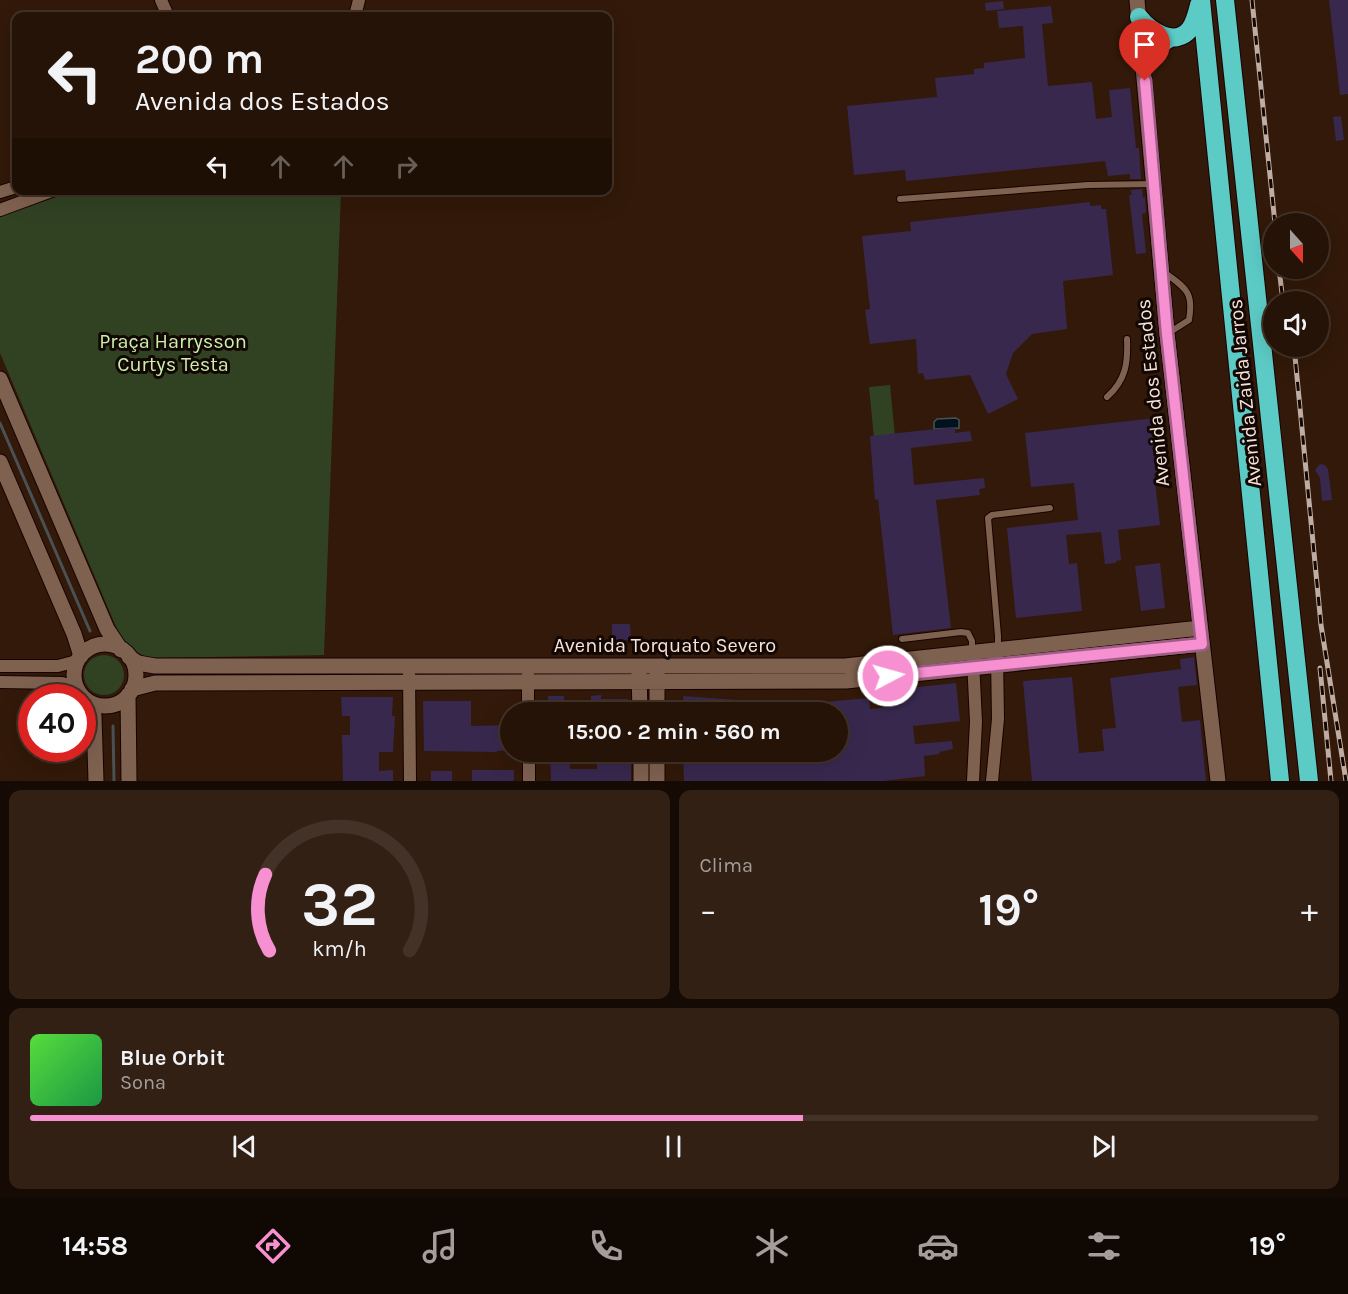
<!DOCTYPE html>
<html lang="pt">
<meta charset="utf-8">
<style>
:root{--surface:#261307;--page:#322015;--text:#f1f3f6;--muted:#a49e9b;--line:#423228;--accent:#f690d0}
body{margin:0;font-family:Karla,sans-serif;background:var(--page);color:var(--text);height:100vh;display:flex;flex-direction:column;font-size:22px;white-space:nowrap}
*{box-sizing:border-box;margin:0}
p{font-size:20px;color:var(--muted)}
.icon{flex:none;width:33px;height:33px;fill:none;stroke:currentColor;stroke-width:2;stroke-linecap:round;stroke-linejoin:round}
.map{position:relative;height:781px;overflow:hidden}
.panel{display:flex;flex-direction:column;gap:9px;padding:9px;background:#150a04;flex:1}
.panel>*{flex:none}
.top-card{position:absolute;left:12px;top:12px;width:600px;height:183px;border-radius:12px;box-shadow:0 6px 24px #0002,0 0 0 2px var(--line);background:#261307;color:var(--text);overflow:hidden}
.needle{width:39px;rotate:159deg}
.controls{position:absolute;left:1263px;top:213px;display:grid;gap:12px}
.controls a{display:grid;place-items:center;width:66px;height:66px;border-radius:50%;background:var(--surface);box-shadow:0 6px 24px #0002,0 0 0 2px var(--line);font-size:30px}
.speed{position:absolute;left:18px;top:684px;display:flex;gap:12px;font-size:30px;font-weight:700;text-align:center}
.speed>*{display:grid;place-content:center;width:78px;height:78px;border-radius:50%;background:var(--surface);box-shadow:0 6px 24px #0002,0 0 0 2px var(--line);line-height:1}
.speed .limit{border:9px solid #d22;background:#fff;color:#111}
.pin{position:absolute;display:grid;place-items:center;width:51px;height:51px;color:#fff;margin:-62px -26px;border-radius:50% 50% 50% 0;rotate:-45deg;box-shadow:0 0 6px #0007}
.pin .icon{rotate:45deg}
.me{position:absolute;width:66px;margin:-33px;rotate:84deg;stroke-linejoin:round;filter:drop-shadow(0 0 4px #0008)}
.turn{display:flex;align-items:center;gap:21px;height:126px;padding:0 24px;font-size:27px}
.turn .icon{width:78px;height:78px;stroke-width:2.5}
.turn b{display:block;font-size:42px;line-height:51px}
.lanes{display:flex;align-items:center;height:57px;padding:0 24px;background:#0003;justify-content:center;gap:30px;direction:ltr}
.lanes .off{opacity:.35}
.big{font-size:45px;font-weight:700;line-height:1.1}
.panel .widget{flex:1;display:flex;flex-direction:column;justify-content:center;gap:9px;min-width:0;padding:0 21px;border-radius:12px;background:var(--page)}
.panel .dial{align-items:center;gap:0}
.dial svg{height:156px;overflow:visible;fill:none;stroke:var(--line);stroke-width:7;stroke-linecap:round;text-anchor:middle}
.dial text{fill:var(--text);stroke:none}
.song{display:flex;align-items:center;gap:18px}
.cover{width:72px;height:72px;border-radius:9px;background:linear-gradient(135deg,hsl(110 70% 55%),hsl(140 70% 35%))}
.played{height:6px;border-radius:3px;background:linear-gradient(90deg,var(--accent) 60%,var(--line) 60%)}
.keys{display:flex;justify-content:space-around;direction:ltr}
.heat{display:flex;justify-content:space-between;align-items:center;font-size:33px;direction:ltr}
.panel .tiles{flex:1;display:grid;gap:9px;grid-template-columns:1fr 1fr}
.widget:last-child{grid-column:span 2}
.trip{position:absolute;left:500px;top:702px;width:348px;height:60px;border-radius:30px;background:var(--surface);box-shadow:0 6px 24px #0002,0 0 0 2px var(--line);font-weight:700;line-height:60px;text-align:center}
.tabs{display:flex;height:96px;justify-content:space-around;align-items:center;background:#0f0803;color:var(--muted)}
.tabs .icon{width:42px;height:42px}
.tabs .active{color:var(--accent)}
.tabs b{font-size:27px;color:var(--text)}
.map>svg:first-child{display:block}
.green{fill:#314223}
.water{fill:#00121d;stroke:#4a5155;stroke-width:1.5}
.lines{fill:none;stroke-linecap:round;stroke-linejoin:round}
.stream{stroke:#4a5155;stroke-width:3}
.building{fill:#38284e}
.service-casing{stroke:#180300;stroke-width:8}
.minor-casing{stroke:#180300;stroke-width:14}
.tertiary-casing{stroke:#180300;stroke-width:17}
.motorway-casing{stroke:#180300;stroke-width:20}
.service{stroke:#7f6150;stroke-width:6}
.minor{stroke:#7f6150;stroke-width:12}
.tertiary{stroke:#7f6150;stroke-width:15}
.motorway{stroke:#5ccbc6;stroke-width:18}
.rail-casing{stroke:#c0aca0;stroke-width:5}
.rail{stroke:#120703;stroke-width:3;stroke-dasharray:9;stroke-linecap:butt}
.route-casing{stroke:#a05e87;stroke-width:15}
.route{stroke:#f690d0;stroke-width:10}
.labels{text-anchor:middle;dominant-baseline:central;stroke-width:6;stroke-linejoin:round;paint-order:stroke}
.park-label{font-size:20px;fill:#c9f0ac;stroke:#120703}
.street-label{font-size:20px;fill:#f5e3d9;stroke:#120703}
</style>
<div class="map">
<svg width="1348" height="781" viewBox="0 0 1348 781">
<rect width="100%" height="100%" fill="#321909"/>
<path class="green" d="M73 191H341L324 655 148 658 131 649 120 636 0 353V217Z
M890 385 895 436 874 438 869 387Z
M84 675a20 20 0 1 1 40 0a20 20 0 1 1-40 0Z"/>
<path class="water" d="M956 418 959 420V428L934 429V422L937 419Z"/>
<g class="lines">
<path class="stream" d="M0 423 90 631
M113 726 114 781"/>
</g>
<path class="building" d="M1329 0H1348V94L1340 95Z
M1003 1 1004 9 986 11 985 3Z
M1051 6 1053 23 1042 24 1048 86 1092 82 1096 119 1112 117 1109 90 1130 88 1136 148H1139L1141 179H1130V174L1108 176 1105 161 906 181 905 170 854 175 847 106 937 97 935 78 974 74V69L984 68V63L1025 58 1023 26 999 28 997 11Z
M1341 116 1344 140 1336 141 1333 117Z
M1142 189 1143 198 1145 197 1146 213 1142 214 1146 253 1136 254 1129 195H1132L1131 190Z
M1090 202V206L1101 205V209H1106L1113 275 1063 281 1067 329 1032 334 1013 353 1006 374 1018 399 988 414 970 375 925 380 923 373 918 374 916 339 870 344 865 310 870 309 862 236 911 231 910 222Z
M1163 417 1169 472 1154 473 1160 525 1118 530 1121 560 1116 561V563L1105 564 1101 532 1066 535 1069 564 1077 563 1082 611 1016 618 1007 528 1078 520 1074 483 1031 487 1025 433Z
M955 427V433L970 431 972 441 911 448 914 485 984 478 985 488 979 489 980 495 936 500 951 628 893 635 878 499 875 500 870 436Z
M1320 464 1325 465 1328 469 1332 500 1322 501 1320 478 1315 470Z
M1160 563 1165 608 1141 611 1135 566Z
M612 624H630L631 640H612Z
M1194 657 1197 685 1178 687 1182 722 1200 720 1206 781H1032L1023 681 1072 677 1079 753 1104 751 1102 729 1116 728 1110 678 1181 669 1180 659Z
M956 683 960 721 913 726 915 744 952 741 953 749 939 752 940 754 924 756 925 776 883 781H684L683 753 837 752V712H685L683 696 778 703H814L869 698 870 709 887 707 886 696 910 692 909 688Z
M601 695V699H628V712H591V696Z
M548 696H564V701H568V712H548Z
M341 697H393L392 716H395L393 752H379V771L393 770V781H343L342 735H350V716H342Z
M423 701H471V726L510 725V750L497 751V752L424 751Z
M550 752H570V769H597V752H631V781H551Z
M472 770H514V779L513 781H472Z
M431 771H452V781H431Z"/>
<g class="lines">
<defs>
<path id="service" d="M900 199 1088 185 1154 184
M1164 272C1185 288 1194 291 1189 320L1167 334
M1107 397C1126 380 1128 363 1127 339
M902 639 961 632 968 633 972 641V652
M998 649V636L988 518 992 515 1050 508"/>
<path id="minor" d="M161 0 168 16
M355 16 359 0
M0 192 16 187
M0 210 54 190
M973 660 976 722 973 781
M0 666H58L77 661
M528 666V712
M409 673 410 781
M0 682 62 683 70 685 79 693
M529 752V781
M992 781 998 719 997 657"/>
<path id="tertiary" d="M1137 0 1167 334 1218 781
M0 379 107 629 121 650
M0 462 74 634 81 656
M74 675a31 31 0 1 1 62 0a31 31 0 1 1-62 0Z
M129 657 138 663 155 666H845L1200 628
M639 672 640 712
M657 674V712
M132 689 155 683 846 681 1202 644
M128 695 129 781
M89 702 94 716 96 781
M641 752V781
M657 752V781"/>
<path id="motorway" d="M1201 0 1280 781
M1225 0 1309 781
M1139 17C1150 31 1175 48 1190 29 1195 22 1197 13 1199 5
M1144 60 1150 51 1170 38"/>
</defs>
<use href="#service" class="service-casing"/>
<use href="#minor" class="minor-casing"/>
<use href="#tertiary" class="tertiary-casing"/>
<use href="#motorway" class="motorway-casing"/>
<use href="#service" class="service"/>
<use href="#minor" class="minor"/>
<use href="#tertiary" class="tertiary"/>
<use href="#motorway" class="motorway"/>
<defs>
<path id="rail" d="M1252 0 1275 224
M1279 268 1283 302
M1294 346 1321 625 1346 781
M1320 668 1331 781"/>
</defs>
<use href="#rail" class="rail-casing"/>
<use href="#rail" class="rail"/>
</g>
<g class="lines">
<defs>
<path id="route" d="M888 676 1202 644 1167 334 1145 81"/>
</defs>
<use href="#route" class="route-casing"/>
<use href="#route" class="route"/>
</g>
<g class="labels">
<g class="park-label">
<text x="173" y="341">Praça Harrysson<tspan x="173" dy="23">Curtys Testa</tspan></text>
</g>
<g class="street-label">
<text transform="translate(1153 393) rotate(-96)">Avenida dos Estados</text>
<text transform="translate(1245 393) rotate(-96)">Avenida Zaida Jarros</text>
<text x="665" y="645">Avenida Torquato Severo</text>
</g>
</g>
</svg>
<div class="controls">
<a><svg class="needle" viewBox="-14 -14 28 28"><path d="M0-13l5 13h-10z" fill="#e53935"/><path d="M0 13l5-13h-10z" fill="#a49e9b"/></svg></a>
<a><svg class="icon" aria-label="sound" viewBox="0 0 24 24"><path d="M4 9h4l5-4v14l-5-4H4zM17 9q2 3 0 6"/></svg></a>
</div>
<div class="speed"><div class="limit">40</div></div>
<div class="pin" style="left:1145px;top:81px;background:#d93025"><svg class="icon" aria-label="arrive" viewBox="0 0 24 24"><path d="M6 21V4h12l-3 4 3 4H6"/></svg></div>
<svg class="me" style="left:888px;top:676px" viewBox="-20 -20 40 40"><circle r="17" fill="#f690d0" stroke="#fff" stroke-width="3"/><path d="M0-11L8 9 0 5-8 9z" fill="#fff"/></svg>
<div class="trip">15:00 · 2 min · 560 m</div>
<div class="top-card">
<div class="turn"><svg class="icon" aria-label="left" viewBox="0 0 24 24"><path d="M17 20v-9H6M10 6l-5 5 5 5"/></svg><div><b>200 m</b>Avenida dos Estados</div></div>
<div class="lanes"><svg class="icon" aria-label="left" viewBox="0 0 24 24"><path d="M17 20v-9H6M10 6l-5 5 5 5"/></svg><svg class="icon off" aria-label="ahead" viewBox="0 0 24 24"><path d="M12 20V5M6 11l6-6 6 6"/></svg><svg class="icon off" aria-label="ahead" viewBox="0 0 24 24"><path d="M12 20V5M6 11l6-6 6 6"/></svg><svg class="icon off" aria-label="right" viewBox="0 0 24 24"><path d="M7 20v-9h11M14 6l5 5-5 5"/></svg></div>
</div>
</div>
<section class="panel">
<div class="tiles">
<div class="widget dial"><svg viewBox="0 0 100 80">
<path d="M14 69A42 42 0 1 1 86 69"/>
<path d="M14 69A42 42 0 0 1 12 30" stroke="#f690d0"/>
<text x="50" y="56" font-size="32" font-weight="700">32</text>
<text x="50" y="72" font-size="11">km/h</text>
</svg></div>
<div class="widget"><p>Clima</p>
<div class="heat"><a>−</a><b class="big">19°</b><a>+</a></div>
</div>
<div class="widget">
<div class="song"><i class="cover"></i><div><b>Blue Orbit</b><p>Sona</p></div></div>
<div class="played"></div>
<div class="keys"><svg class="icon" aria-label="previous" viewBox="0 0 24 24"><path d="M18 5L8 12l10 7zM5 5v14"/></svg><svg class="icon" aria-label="pause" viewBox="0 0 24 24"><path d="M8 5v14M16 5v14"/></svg><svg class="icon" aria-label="next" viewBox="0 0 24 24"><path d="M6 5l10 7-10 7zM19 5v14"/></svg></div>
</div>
</div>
</section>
<nav class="tabs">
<b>14:58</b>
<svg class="icon active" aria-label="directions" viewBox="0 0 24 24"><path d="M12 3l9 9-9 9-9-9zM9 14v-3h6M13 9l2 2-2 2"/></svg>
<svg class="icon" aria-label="music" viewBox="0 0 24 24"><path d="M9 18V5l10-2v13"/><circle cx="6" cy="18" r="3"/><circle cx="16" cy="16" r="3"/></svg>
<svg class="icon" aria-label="phone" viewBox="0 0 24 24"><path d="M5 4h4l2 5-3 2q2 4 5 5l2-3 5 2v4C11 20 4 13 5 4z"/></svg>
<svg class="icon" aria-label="climate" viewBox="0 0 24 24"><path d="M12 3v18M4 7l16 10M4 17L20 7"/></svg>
<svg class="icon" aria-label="car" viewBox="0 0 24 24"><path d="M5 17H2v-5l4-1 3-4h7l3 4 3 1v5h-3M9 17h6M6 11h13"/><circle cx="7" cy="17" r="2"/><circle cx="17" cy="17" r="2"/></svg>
<svg class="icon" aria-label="filters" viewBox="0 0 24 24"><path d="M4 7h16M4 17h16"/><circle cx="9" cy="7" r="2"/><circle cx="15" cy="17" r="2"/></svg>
<b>19°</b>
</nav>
